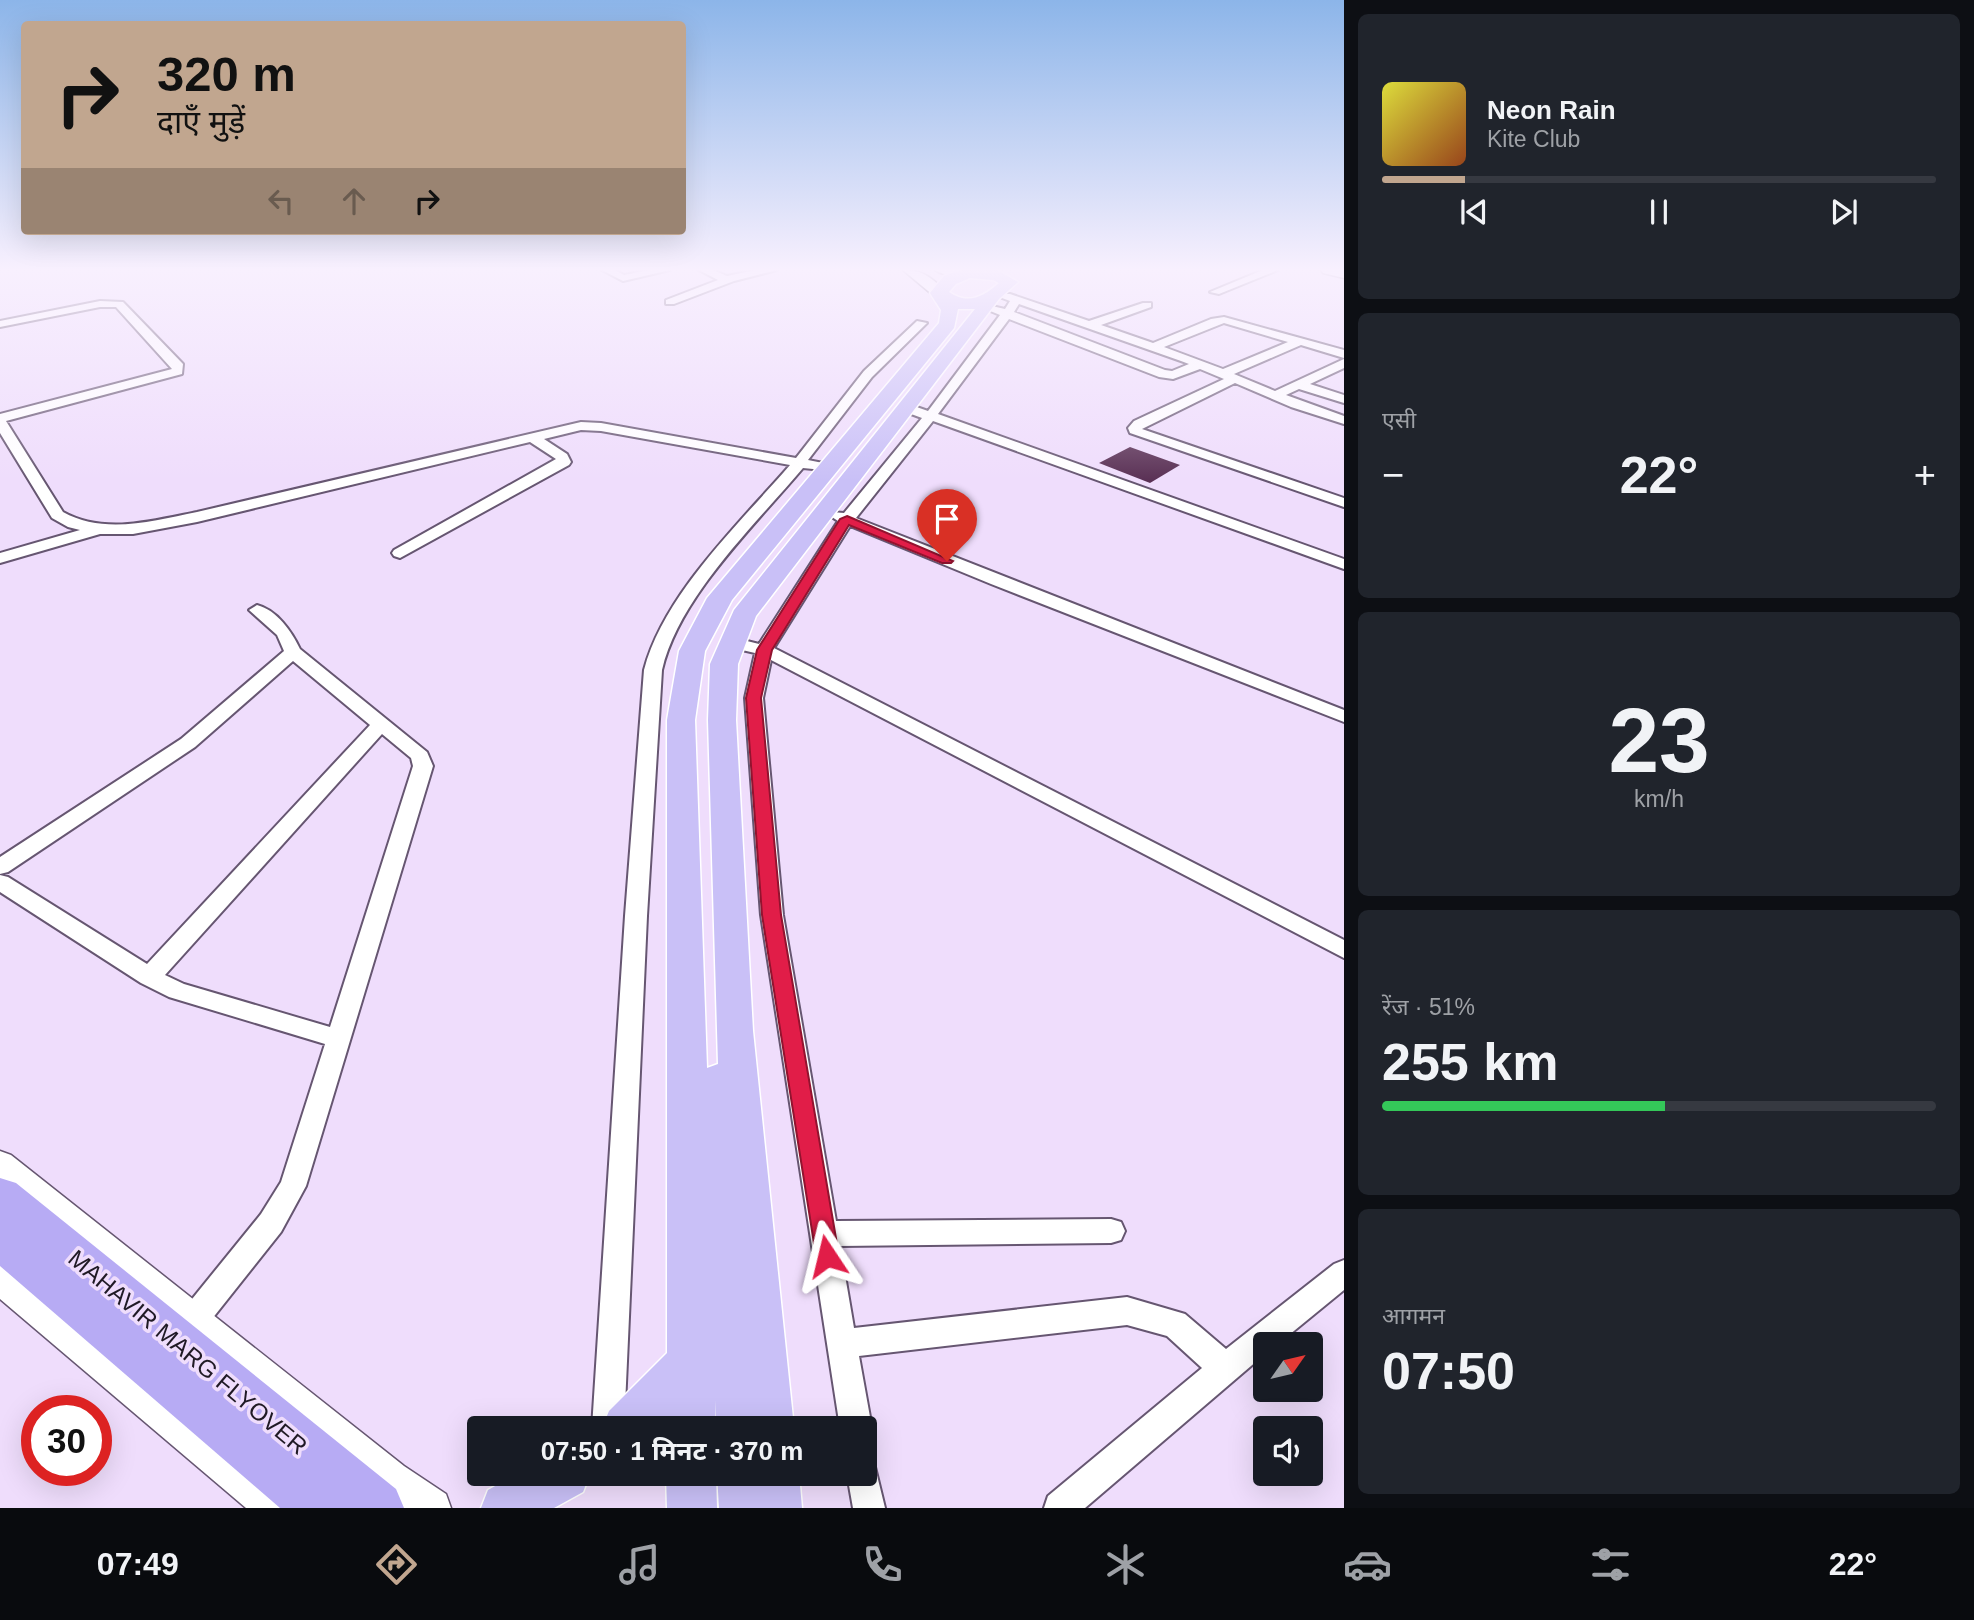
<!DOCTYPE html>
<html lang="hi">
<meta charset="utf-8">
<style>
:root{--surface:#171b24;--page:#20242c;--text:#f1f3f6;--muted:#9ea1a6;--line:#363941;--accent:#c1a68f}
body{margin:0;font-family:Arial,"Noto Sans Devanagari",sans-serif;background:var(--page);color:var(--text);height:100vh;display:flex;flex-direction:column;font-size:26px;white-space:nowrap}
*{box-sizing:border-box;margin:0}
p{font-size:23px;color:var(--muted)}
.icon{flex:none;width:38px;height:38px;fill:none;stroke:currentColor;stroke-width:2;stroke-linecap:round;stroke-linejoin:round}
.map{position:relative;flex:1;overflow:hidden}
.sheet{display:flex;flex-direction:column;gap:14px;padding:14px;background:#0d0f14;width:630px}
.sheet>*{flex:none}
.banner{position:absolute;left:21px;top:21px;width:665px;height:214px;border-radius:7px;box-shadow:0 7px 28px #0002;background:#c1a68f;color:#111;overflow:hidden}
.needle{width:46px;rotate:56deg}
.buttons{position:absolute;left:1253px;top:1332px;display:grid;gap:14px}
.buttons a{display:grid;place-items:center;width:70px;height:70px;border-radius:7px;background:var(--surface);box-shadow:0 7px 28px #0002;font-size:35px}
.speed{position:absolute;left:21px;top:1395px;display:flex;gap:14px;font-size:35px;font-weight:700;text-align:center}
.speed>*{display:grid;place-content:center;width:91px;height:91px;border-radius:50%;background:var(--surface);box-shadow:0 7px 28px #0002;line-height:1}
.speed .limit{border:10px solid #d22;background:#fff;color:#111}
.pin{position:absolute;display:grid;place-items:center;width:60px;height:60px;color:#fff;margin:-72px -30px;border-radius:50% 50% 50% 0;rotate:-45deg;box-shadow:0 0 7px #0007}
.pin .icon{rotate:45deg}
.me{position:absolute;width:77px;margin:-38px;rotate:350deg;stroke-linejoin:round;filter:drop-shadow(0 0 5px #0008)}
.turn{display:flex;align-items:center;gap:24px;height:147px;padding:0 21px;font-size:32px}
.turn .icon{width:91px;height:91px;stroke-width:2.5}
.turn b{display:block;font-size:49px;line-height:60px}
.lanes{display:flex;align-items:center;height:66px;padding:0 21px;background:#0003;justify-content:center;gap:35px;direction:ltr}
.lanes .off{opacity:.35}
.big{font-size:52px;font-weight:700;line-height:1.1}
.sheet .widget{flex:1;display:flex;flex-direction:column;justify-content:center;gap:10px;min-width:0;padding:0 24px;border-radius:10px;background:var(--page)}
.sheet .dial{align-items:center;gap:0}
.dial b{font-size:91px;line-height:1}
.song{display:flex;align-items:center;gap:21px}
.cover{width:84px;height:84px;border-radius:10px;background:linear-gradient(135deg,hsl(60 70% 55%),hsl(20 70% 35%))}
.played{height:7px;border-radius:4px;background:linear-gradient(90deg,var(--accent) 15%,var(--line) 15%)}
.keys{display:flex;justify-content:space-around;direction:ltr}
.heat{display:flex;justify-content:space-between;align-items:center;font-size:38px;direction:ltr}
.charge{height:10px;border-radius:5px;background:linear-gradient(90deg,#34c759 51%,var(--line) 0)}
.trip{position:absolute;left:467px;top:1416px;width:410px;height:70px;border-radius:7px;background:var(--surface);box-shadow:0 7px 28px #0002;font-weight:700;line-height:70px;text-align:center}
.menu{display:flex;height:112px;justify-content:space-around;align-items:center;background:#090b0e;color:var(--muted)}
.menu .icon{width:49px;height:49px}
.menu .on{color:var(--accent)}
.menu b{font-size:32px;color:var(--text)}
main{display:flex;flex:1;min-height:0}
.map>svg:first-child{display:block}
.building{fill:#5a3155}
.lines{fill:none;stroke-linecap:round;stroke-linejoin:round}
.minor-casing{stroke:#665671;stroke-width:4}
.tertiary-casing{stroke:#665671;stroke-width:3}
.primary-casing{stroke:#fff;stroke-width:3}
.trunk-casing{stroke:#fff;stroke-width:3}
.minor{fill:#fff;fill-rule:evenodd}
.tertiary{fill:#fff;fill-rule:evenodd}
.primary{fill:#c9c0f7;fill-rule:evenodd}
.trunk{fill:#b7abf4;fill-rule:evenodd}
.route{fill:#e11d48;stroke:#92132f;stroke-width:2}
.labels{text-anchor:middle;dominant-baseline:central;stroke-width:7;stroke-linejoin:round;paint-order:stroke}
.near-street-label{font-size:24px;fill:#201a25;stroke:#efddfc}
</style>
<main>
<div class="map">
<svg width="1344" height="1508" viewBox="0 0 1344 1508">
<rect width="100%" height="100%" fill="#efddfc"/>
<path class="building" d="M1130 447 1180 465 1150 483 1099 463Z"/>
<g class="lines">
<defs>
<path id="minor" d="M602 270H615L624 275 649 270H670L623 281Z
M699 270H713L727 276 756 270H777L734 281 674 304H666V300L718 280Z
M1263 270H1278L1219 294 1210 292Z
M1002 294H1010L1089 321 1143 303H1151V307L1101 325 1153 343 1211 319 1224 317 1344 350V358L1301 345 1234 374 1275 391 1344 359V368L1310 384 1344 395V403L1299 389 1286 395 1344 416V424L1291 407 1235 383 1142 429 1344 498V507L1130 433 1128 428 1134 421 1224 379 1200 369 1173 379 1159 377 1009 319 938 414 1344 559V569L933 421 856 518 1344 710V722L991 584 850 526 774 648 1344 940V958L771 660 763 698 783 915 836 1221 1111 1219 1121 1222 1125 1231 1121 1240 1111 1243 840 1246 854 1328 1127 1297 1185 1314 1226 1349 1334 1264 1344 1260V1290L1278 1344H1265V1354L1085 1508H1044L1048 1496 1202 1368 1167 1336 1127 1325 859 1356 872 1428 864 1440V1428H840L761 915 745 698 755 653 725 646 722 642 731 637 759 644 838 521 829 515 831 512 844 513 922 418 903 411V405L908 404 928 411 1000 315 983 308V304L1005 309 1010 301 1002 298ZM1019 304 1181 361 1189 364 1172 371 1165 370 1014 312ZM1224 323 1288 342 1223 369 1164 347Z
M100 301 123 302 183 364 182 374 6 421 63 512C104 535 153 521 197 512L581 422 601 423 796 458 864 371 917 321 927 323 872 377 808 460 833 465V471L803 468C755 525 679 597 662 670L647 916 624 1428H592L625 916 644 670C664 594 739 524 790 465L601 431 581 430 544 439 567 454 571 462 569 465 400 558 394 556 392 553 394 550 556 459 530 442 197 522 133 534H100L0 563V553L80 530 68 527 52 518 0 433V414L172 369 116 307H100L0 327V321Z
M257 605C277 610 292 632 300 649L427 752 433 766 306 1186 281 1232 204 1329 194 1333 184 1329 179 1319 184 1309 261 1214 281 1182 325 1044 169 997 141 983 0 892V875L8 877 147 964 370 725 293 661 195 747 8 872 0 874V857L181 739 284 651 277 635 249 610ZM382 734 411 758 413 766 330 1027 184 984 165 975Z
M864 1459 874 1463 885 1508H853L847 1474H864Z"/>
<path id="tertiary" d="M903 270C923 270 933 278 946 293L944 296H934Z
M935 270H971L974 273C966 279 943 276 935 270Z
M1321 270H1344V278L1323 273Z
M0 1151 11 1155 404 1466 446 1494 451 1508H399L378 1492 0 1183Z
M0 1263 12 1267 290 1494 295 1508H246L0 1299Z"/>
<path id="primary" d="M961 270H997L1018 282 999 299 756 616 738 664 736 720 753 1031 794 1428H716L715 1400V1428H667V1420L659 1428H602L609 1411 667 1353V720L679 651 707 598 939 323 941 310 930 293 944 276ZM970 278 993 280 999 283C983 297 968 305 949 292L956 284ZM958 309H975L734 610 710 664 708 720 718 1064 707 1068 695 720 705 651 732 600 954 328Z
M517 1474H590L583 1492 554 1508H481L488 1490Z
M666 1474H716L717 1508H667Z
M717 1474H799L802 1508H719Z"/>
<path id="trunk" d="M0 1178 16 1183 396 1489 404 1508H280L0 1266Z"/>
</defs>
<use href="#minor" class="minor-casing"/>
<use href="#tertiary" class="tertiary-casing"/>
<use href="#primary" class="primary-casing"/>
<use href="#trunk" class="trunk-casing"/>
<use href="#minor" class="minor"/>
<use href="#tertiary" class="tertiary"/>
<use href="#primary" class="primary"/>
<use href="#trunk" class="trunk"/>
</g>
<linearGradient id="sky" x2="0" y2="1"><stop stop-color="#8cb5e9"/><stop offset="0.56" stop-color="#f8f0fe"/><stop offset="1" stop-color="#f8f0fe" stop-opacity="0"/></linearGradient>
<rect width="1344" height="481" fill="url(#sky)"/>
<path class="route" d="M847 516 953 561 951 563H942L849 525 772 650 761 698 781 915 839 1256 836 1263 827 1266 819 1263 816 1256 762 915 746 698 757 650 840 519Z"/>
<g class="labels">
<g class="near-street-label">
<text transform="translate(188 1352) rotate(40)">MAHAVIR MARG FLYOVER</text>
</g>
</g>
</svg>
<div class="buttons">
<a><svg class="needle" viewBox="-14 -14 28 28"><path d="M0-13l5 13h-10z" fill="#e53935"/><path d="M0 13l5-13h-10z" fill="#9ea1a6"/></svg></a>
<a><svg class="icon" aria-label="sound" viewBox="0 0 24 24"><path d="M4 9h4l5-4v14l-5-4H4zM17 9q2 3 0 6"/></svg></a>
</div>
<div class="speed"><div class="limit">30</div></div>
<div class="pin" style="left:947px;top:561px;background:#d93025"><svg class="icon" aria-label="arrive" viewBox="0 0 24 24"><path d="M6 21V4h12l-3 4 3 4H6"/></svg></div>
<svg class="me" style="left:827px;top:1256px" viewBox="-20 -20 40 40"><path d="M0-17L14 15 0 8-14 15z" fill="#e11d48" stroke="#fff" stroke-width="4"/></svg>
<div class="trip">07:50 · 1 मिनट · 370 m</div>
<div class="banner">
<div class="turn"><svg class="icon" aria-label="right" viewBox="0 0 24 24"><path d="M7 20v-9h11M14 6l5 5-5 5"/></svg><div><b>320 m</b>दाएँ मुड़ें</div></div>
<div class="lanes"><svg class="icon off" aria-label="left" viewBox="0 0 24 24"><path d="M17 20v-9H6M10 6l-5 5 5 5"/></svg><svg class="icon off" aria-label="ahead" viewBox="0 0 24 24"><path d="M12 20V5M6 11l6-6 6 6"/></svg><svg class="icon" aria-label="right" viewBox="0 0 24 24"><path d="M7 20v-9h11M14 6l5 5-5 5"/></svg></div>
</div>
</div>
<section class="sheet">
<div class="widget">
<div class="song"><i class="cover"></i><div><b>Neon Rain</b><p>Kite Club</p></div></div>
<div class="played"></div>
<div class="keys"><svg class="icon" aria-label="previous" viewBox="0 0 24 24"><path d="M18 5L8 12l10 7zM5 5v14"/></svg><svg class="icon" aria-label="pause" viewBox="0 0 24 24"><path d="M8 5v14M16 5v14"/></svg><svg class="icon" aria-label="next" viewBox="0 0 24 24"><path d="M6 5l10 7-10 7zM19 5v14"/></svg></div>
</div>
<div class="widget"><p>एसी</p>
<div class="heat"><a>−</a><b class="big">22°</b><a>+</a></div>
</div>
<div class="widget dial"><b>23</b><p>km/h</p></div>
<div class="widget"><p>रेंज · 51%</p><b class="big">255 km</b><div class="charge"></div></div>
<div class="widget"><p>आगमन</p><b class="big">07:50</b></div>
</section>
</main>
<nav class="menu">
<b>07:49</b>
<svg class="icon on" aria-label="directions" viewBox="0 0 24 24"><path d="M12 3l9 9-9 9-9-9zM9 14v-3h6M13 9l2 2-2 2"/></svg>
<svg class="icon" aria-label="music" viewBox="0 0 24 24"><path d="M9 18V5l10-2v13"/><circle cx="6" cy="18" r="3"/><circle cx="16" cy="16" r="3"/></svg>
<svg class="icon" aria-label="phone" viewBox="0 0 24 24"><path d="M5 4h4l2 5-3 2q2 4 5 5l2-3 5 2v4C11 20 4 13 5 4z"/></svg>
<svg class="icon" aria-label="climate" viewBox="0 0 24 24"><path d="M12 3v18M4 7l16 10M4 17L20 7"/></svg>
<svg class="icon" aria-label="car" viewBox="0 0 24 24"><path d="M5 17H2v-5l4-1 3-4h7l3 4 3 1v5h-3M9 17h6M6 11h13"/><circle cx="7" cy="17" r="2"/><circle cx="17" cy="17" r="2"/></svg>
<svg class="icon" aria-label="filters" viewBox="0 0 24 24"><path d="M4 7h16M4 17h16"/><circle cx="9" cy="7" r="2"/><circle cx="15" cy="17" r="2"/></svg>
<b>22°</b>
</nav>
